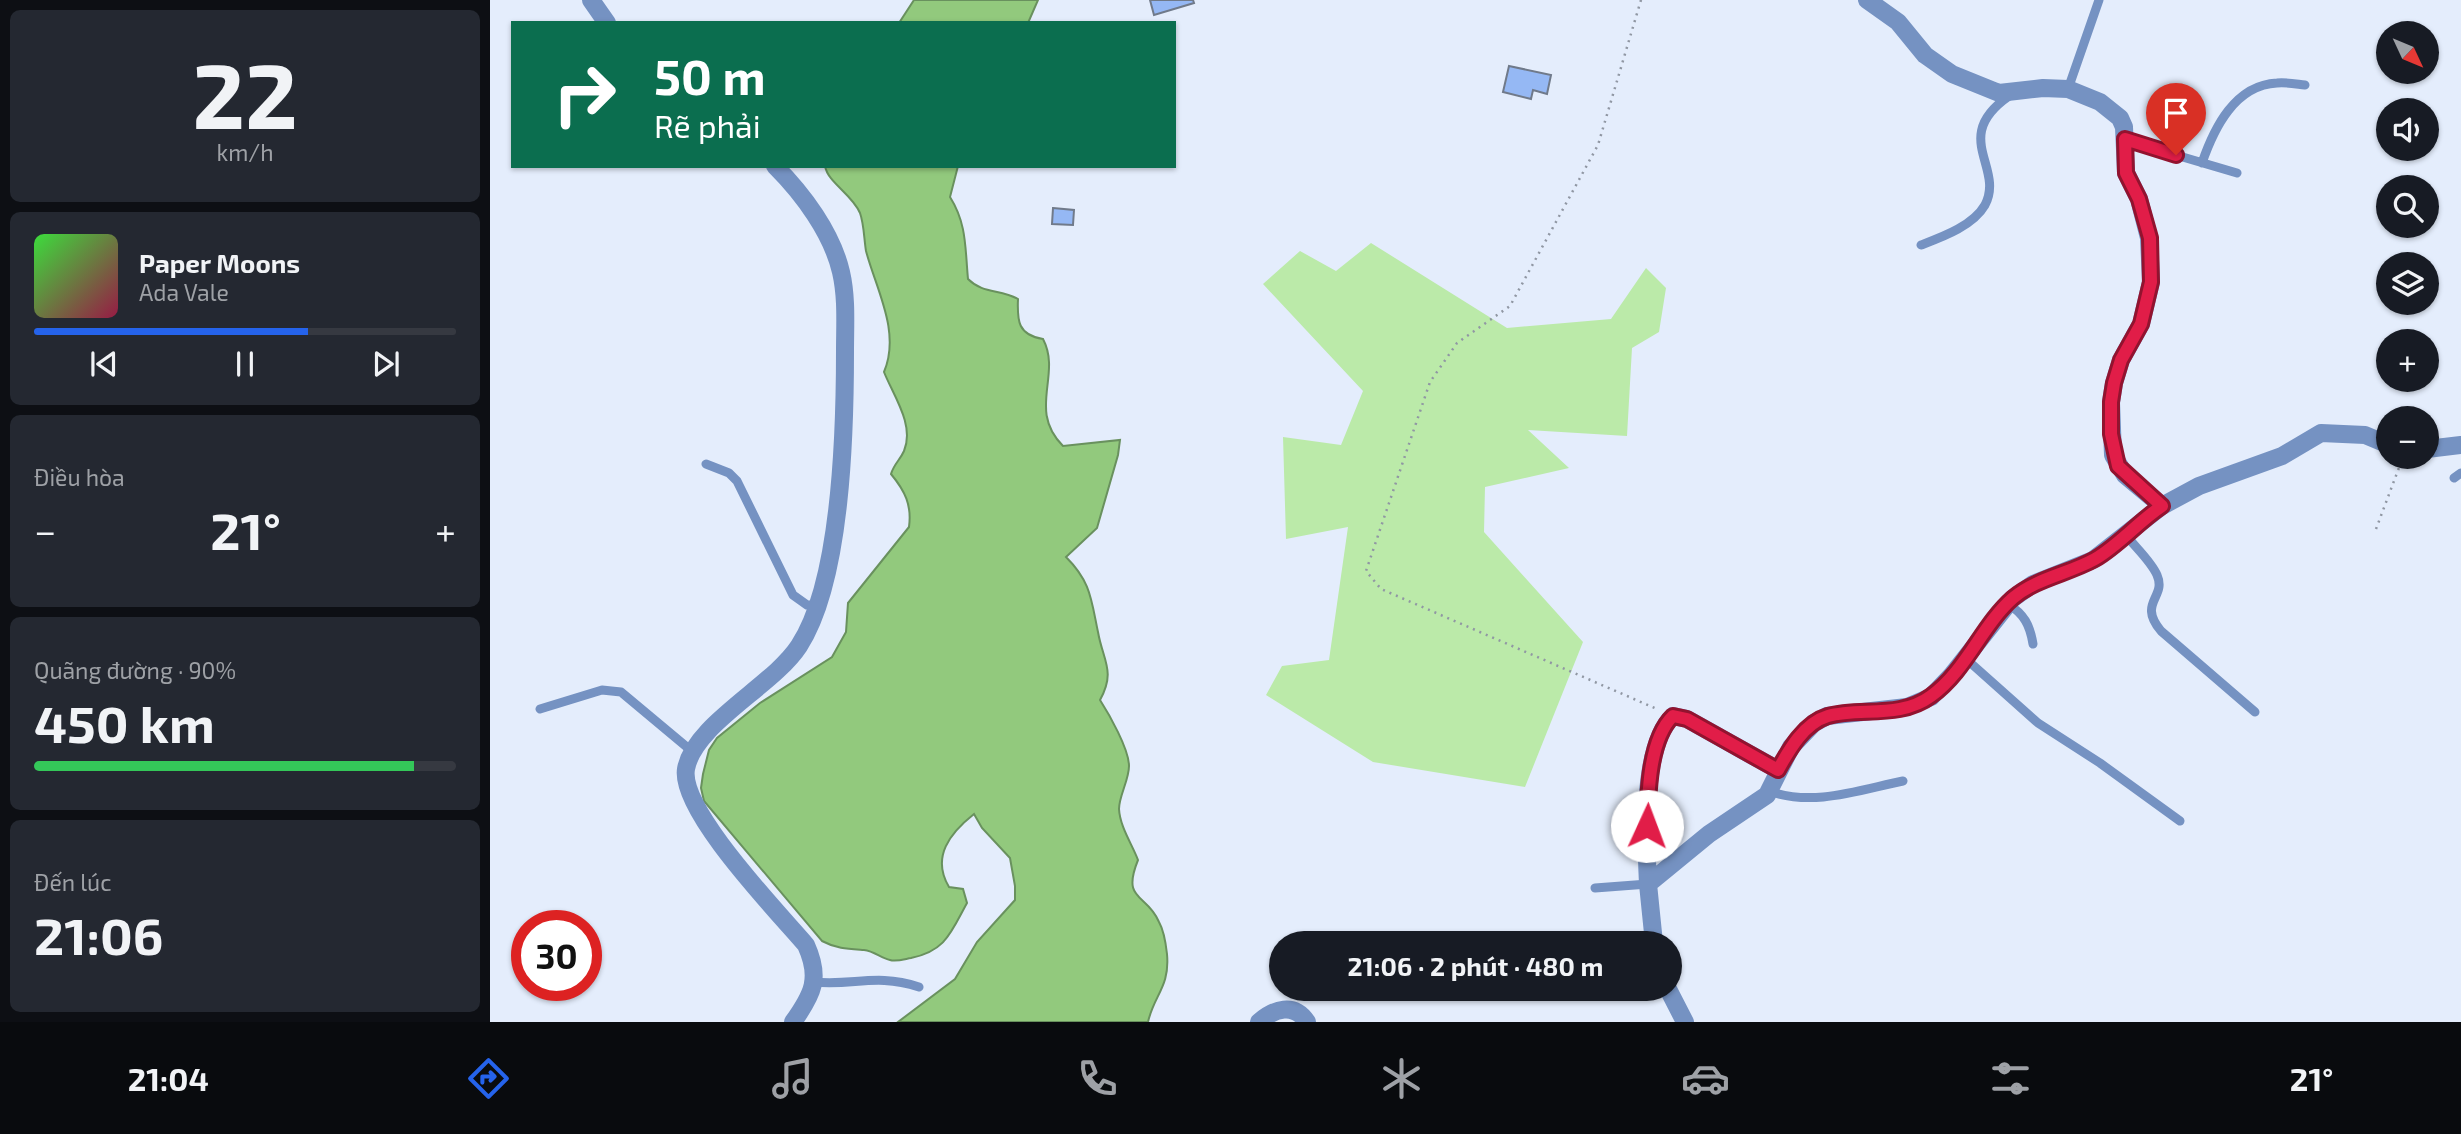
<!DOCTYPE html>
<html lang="vi">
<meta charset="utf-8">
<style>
:root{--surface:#171b24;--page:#242831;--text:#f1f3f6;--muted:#9ea1a6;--line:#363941;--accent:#2563eb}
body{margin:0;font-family:"Exo 2",sans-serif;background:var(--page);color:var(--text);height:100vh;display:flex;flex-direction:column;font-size:26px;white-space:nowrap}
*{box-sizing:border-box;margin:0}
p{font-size:23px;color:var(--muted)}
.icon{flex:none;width:38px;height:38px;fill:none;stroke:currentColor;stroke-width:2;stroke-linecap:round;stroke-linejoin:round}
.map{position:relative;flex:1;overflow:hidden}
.details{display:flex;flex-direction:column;gap:10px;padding:10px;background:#0d0f14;width:490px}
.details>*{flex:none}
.hud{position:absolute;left:21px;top:21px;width:665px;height:147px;border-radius:0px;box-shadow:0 2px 5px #0004;background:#0b6e4f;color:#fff;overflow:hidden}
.needle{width:46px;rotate:134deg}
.tools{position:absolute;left:1886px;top:21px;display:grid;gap:14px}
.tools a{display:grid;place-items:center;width:63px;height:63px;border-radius:50%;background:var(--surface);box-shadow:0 2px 5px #0004;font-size:35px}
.speed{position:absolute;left:21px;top:910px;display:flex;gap:14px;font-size:35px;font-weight:700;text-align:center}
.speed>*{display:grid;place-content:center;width:91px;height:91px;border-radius:50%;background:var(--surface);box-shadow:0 2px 5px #0004;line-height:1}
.speed .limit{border:10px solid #d22;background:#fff;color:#111}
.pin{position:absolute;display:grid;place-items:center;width:60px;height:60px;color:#fff;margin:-72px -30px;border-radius:50% 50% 50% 0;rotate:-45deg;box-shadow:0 0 7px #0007}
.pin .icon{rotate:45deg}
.me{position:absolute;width:77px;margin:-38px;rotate:2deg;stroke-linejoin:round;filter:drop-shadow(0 0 5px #0008)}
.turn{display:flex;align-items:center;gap:24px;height:147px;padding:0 28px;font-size:32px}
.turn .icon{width:91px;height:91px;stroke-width:2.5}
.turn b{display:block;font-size:49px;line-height:60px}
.big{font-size:52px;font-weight:700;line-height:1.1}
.details .widget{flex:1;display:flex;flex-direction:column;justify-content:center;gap:10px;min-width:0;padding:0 24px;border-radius:10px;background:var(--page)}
.details .dial{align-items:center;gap:0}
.dial b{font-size:91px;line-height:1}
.song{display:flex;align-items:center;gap:21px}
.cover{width:84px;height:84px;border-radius:10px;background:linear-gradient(135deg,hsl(120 70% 55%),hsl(340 70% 35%))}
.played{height:7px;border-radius:4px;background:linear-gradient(90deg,var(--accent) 65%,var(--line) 65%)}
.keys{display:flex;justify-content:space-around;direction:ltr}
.heat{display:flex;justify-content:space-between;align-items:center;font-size:38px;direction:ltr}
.charge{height:10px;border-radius:5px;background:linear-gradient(90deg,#34c759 90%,var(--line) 0)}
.trip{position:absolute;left:779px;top:931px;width:413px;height:70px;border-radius:35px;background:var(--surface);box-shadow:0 2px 5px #0004;font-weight:700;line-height:70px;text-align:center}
.dock{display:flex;height:112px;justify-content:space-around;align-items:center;background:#090b0e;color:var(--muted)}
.dock .icon{width:49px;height:49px}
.dock .active{color:var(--accent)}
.dock b{font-size:32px;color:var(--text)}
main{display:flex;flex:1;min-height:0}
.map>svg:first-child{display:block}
.green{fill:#bbeaa9}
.water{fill:#92c97d;stroke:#69915e;stroke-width:2}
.building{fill:#95b8f4;stroke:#707a8a;stroke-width:2}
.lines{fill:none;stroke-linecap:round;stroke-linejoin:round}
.path{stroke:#9097a3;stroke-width:2.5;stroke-dasharray:2 5;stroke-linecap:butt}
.lane{stroke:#7592c2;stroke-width:9}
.street{stroke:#7592c2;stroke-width:18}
.route-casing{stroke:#92132f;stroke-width:18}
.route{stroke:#e11d48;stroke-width:12}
</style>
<main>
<section class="details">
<div class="widget dial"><b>22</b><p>km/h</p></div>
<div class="widget">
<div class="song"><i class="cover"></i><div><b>Paper Moons</b><p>Ada Vale</p></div></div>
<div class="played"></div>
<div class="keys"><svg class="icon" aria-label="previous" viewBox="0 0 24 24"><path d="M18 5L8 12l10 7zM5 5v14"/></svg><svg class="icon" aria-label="pause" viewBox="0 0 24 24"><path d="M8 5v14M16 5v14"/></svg><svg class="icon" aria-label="next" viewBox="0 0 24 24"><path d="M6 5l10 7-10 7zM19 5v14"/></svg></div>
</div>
<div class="widget"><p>Điều hòa</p>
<div class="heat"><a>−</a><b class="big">21°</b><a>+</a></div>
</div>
<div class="widget"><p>Quãng đường · 90%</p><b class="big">450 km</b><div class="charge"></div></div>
<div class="widget"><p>Đến lúc</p><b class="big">21:06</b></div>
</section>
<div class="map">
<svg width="1971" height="1022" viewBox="0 0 1971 1022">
<rect width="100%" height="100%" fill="#e4edfc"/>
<path class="green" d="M881 243 1017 328 1121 319 1156 268 1176 288 1169 332 1142 348 1137 436 1038 430 1079 468 995 487 994 532 1093 642 1035 787 883 762 776 695 792 666 839 660 858 527 796 539 793 437 851 445 873 391 773 284 810 251 846 271Z"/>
<path class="water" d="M424 0H548L538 23H409Z
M335 166H468L460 197C477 224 475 248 478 279 493 294 510 289 528 299 527 321 528 335 553 339 572 375 537 410 573 446L630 440 628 455 607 528 576 557C601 582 601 599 608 632 613 661 626 671 610 700 619 714 639 749 639 766 639 780 629 796 629 809 630 827 642 844 648 860 631 902 657 893 669 922 673 929 676 945 677 954 680 987 664 995 658 1022H408L465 979 487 942 525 900V886L520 858 492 828 484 814C460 833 441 857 459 887L473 889 477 903C461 932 456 951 421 958 415 959 406 962 400 960 391 958 384 951 374 950 358 949 347 949 332 941L214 801 211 788 213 774 219 750 227 738 270 703 342 657 356 632 358 603 419 527C422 505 415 491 401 474 404 464 410 460 414 451 425 425 403 395 394 372 411 332 386 289 376 251 374 239 374 224 370 213 362 194 338 183 335 166Z"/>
<path class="building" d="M660 0H703L704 3 664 15Z
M1019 66 1061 75 1057 94 1043 90 1041 99 1013 92Z
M563 208 584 210 583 225 562 224Z"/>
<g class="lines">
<path class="path" d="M1151 0 1108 145 1020 306 967 343 940 382 876 571 891 589 1167 709
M1886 529 1913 457"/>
<path class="lane" d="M1578 89 1609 0
M1635 140 1747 173
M1712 163C1724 128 1745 85 1787 83 1796 82 1806 84 1815 85
M1431 245C1452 237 1483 226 1495 205 1515 167 1460 137 1519 96
M216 464 239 473 247 481 303 595 317 605H328
M1964 478 1971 473
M1636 535C1645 547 1661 561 1667 575 1677 598 1647 602 1671 631L1765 712
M1518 604C1534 614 1540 625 1543 644
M1475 658 1548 723 1610 763 1690 821
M50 709 112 690 131 692 204 753
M1279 791C1323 807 1369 790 1413 781
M1105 888 1158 884
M324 982C364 986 386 973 429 987"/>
<path class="street" d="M101 0 117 23
M1377 0 1408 22 1435 55 1462 74 1509 93 1553 88 1578 89 1610 102 1630 118 1634 127 1636 173 1649 199 1659 238 1661 282 1651 324 1631 360 1624 383 1621 402 1623 455 1635 475 1672 506
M285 166C313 194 342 233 351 272 357 298 355 325 355 351 355 430 352 580 309 646 283 686 204 724 196 769 189 810 288 912 316 945 331 978 323 994 303 1022
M1937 449 1971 445
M1158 884C1156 843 1151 746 1183 716L1197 719 1288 770
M1164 943 1158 884 1219 834 1277 795 1301 747 1324 723 1337 716 1417 707 1441 697 1461 676 1522 599 1543 584 1603 560 1672 506 1709 486 1792 456 1831 433 1875 435 1899 445
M1178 989 1195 1022
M769 1022C784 1009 804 1002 817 1022"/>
</g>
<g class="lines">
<defs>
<path id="route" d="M1157 826C1158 794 1159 739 1183 716L1197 719 1288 770C1299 750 1314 723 1338 716 1370 707 1410 719 1441 696 1476 671 1492 625 1523 598 1547 578 1578 574 1605 559 1629 545 1648 522 1672 506L1628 466 1621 434V402L1624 383 1631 360 1651 324 1661 282 1660 238 1649 199 1636 173 1635 139 1686 155"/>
</defs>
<use href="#route" class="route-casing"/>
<use href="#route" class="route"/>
</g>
</svg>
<div class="tools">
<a><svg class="needle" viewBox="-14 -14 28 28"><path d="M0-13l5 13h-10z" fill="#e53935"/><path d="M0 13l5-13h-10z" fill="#9ea1a6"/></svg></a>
<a><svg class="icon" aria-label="sound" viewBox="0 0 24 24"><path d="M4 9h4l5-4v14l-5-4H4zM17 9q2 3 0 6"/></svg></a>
<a><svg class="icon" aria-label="search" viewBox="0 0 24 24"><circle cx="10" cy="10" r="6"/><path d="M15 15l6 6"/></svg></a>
<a><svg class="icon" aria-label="layers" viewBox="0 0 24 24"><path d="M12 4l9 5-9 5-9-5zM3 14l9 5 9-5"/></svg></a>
<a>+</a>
<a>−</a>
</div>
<div class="speed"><div class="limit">30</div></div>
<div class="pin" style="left:1686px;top:155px;background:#d93025"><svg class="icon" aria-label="arrive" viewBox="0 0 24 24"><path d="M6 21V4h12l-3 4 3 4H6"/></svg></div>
<svg class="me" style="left:1157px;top:826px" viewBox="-20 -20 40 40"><circle r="19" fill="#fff"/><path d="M0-13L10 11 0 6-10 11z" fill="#e11d48"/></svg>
<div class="trip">21:06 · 2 phút · 480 m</div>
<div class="hud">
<div class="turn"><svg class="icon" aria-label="right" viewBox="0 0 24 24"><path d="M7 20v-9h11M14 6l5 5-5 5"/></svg><div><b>50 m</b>Rẽ phải</div></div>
</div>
</div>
</main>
<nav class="dock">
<b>21:04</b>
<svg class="icon active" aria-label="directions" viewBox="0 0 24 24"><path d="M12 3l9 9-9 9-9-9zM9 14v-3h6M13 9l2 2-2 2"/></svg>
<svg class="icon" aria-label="music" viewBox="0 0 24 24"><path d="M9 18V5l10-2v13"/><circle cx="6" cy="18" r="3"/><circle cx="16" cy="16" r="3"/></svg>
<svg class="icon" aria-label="phone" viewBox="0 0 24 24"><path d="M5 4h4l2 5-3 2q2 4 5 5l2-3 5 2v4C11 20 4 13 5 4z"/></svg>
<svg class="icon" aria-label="climate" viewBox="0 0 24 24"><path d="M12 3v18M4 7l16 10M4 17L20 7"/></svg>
<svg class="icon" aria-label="car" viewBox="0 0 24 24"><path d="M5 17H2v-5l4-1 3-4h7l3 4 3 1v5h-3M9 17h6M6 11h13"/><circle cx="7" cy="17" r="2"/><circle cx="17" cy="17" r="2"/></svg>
<svg class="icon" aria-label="filters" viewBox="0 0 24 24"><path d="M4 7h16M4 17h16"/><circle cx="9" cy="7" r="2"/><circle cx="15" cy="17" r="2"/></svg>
<b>21°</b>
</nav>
